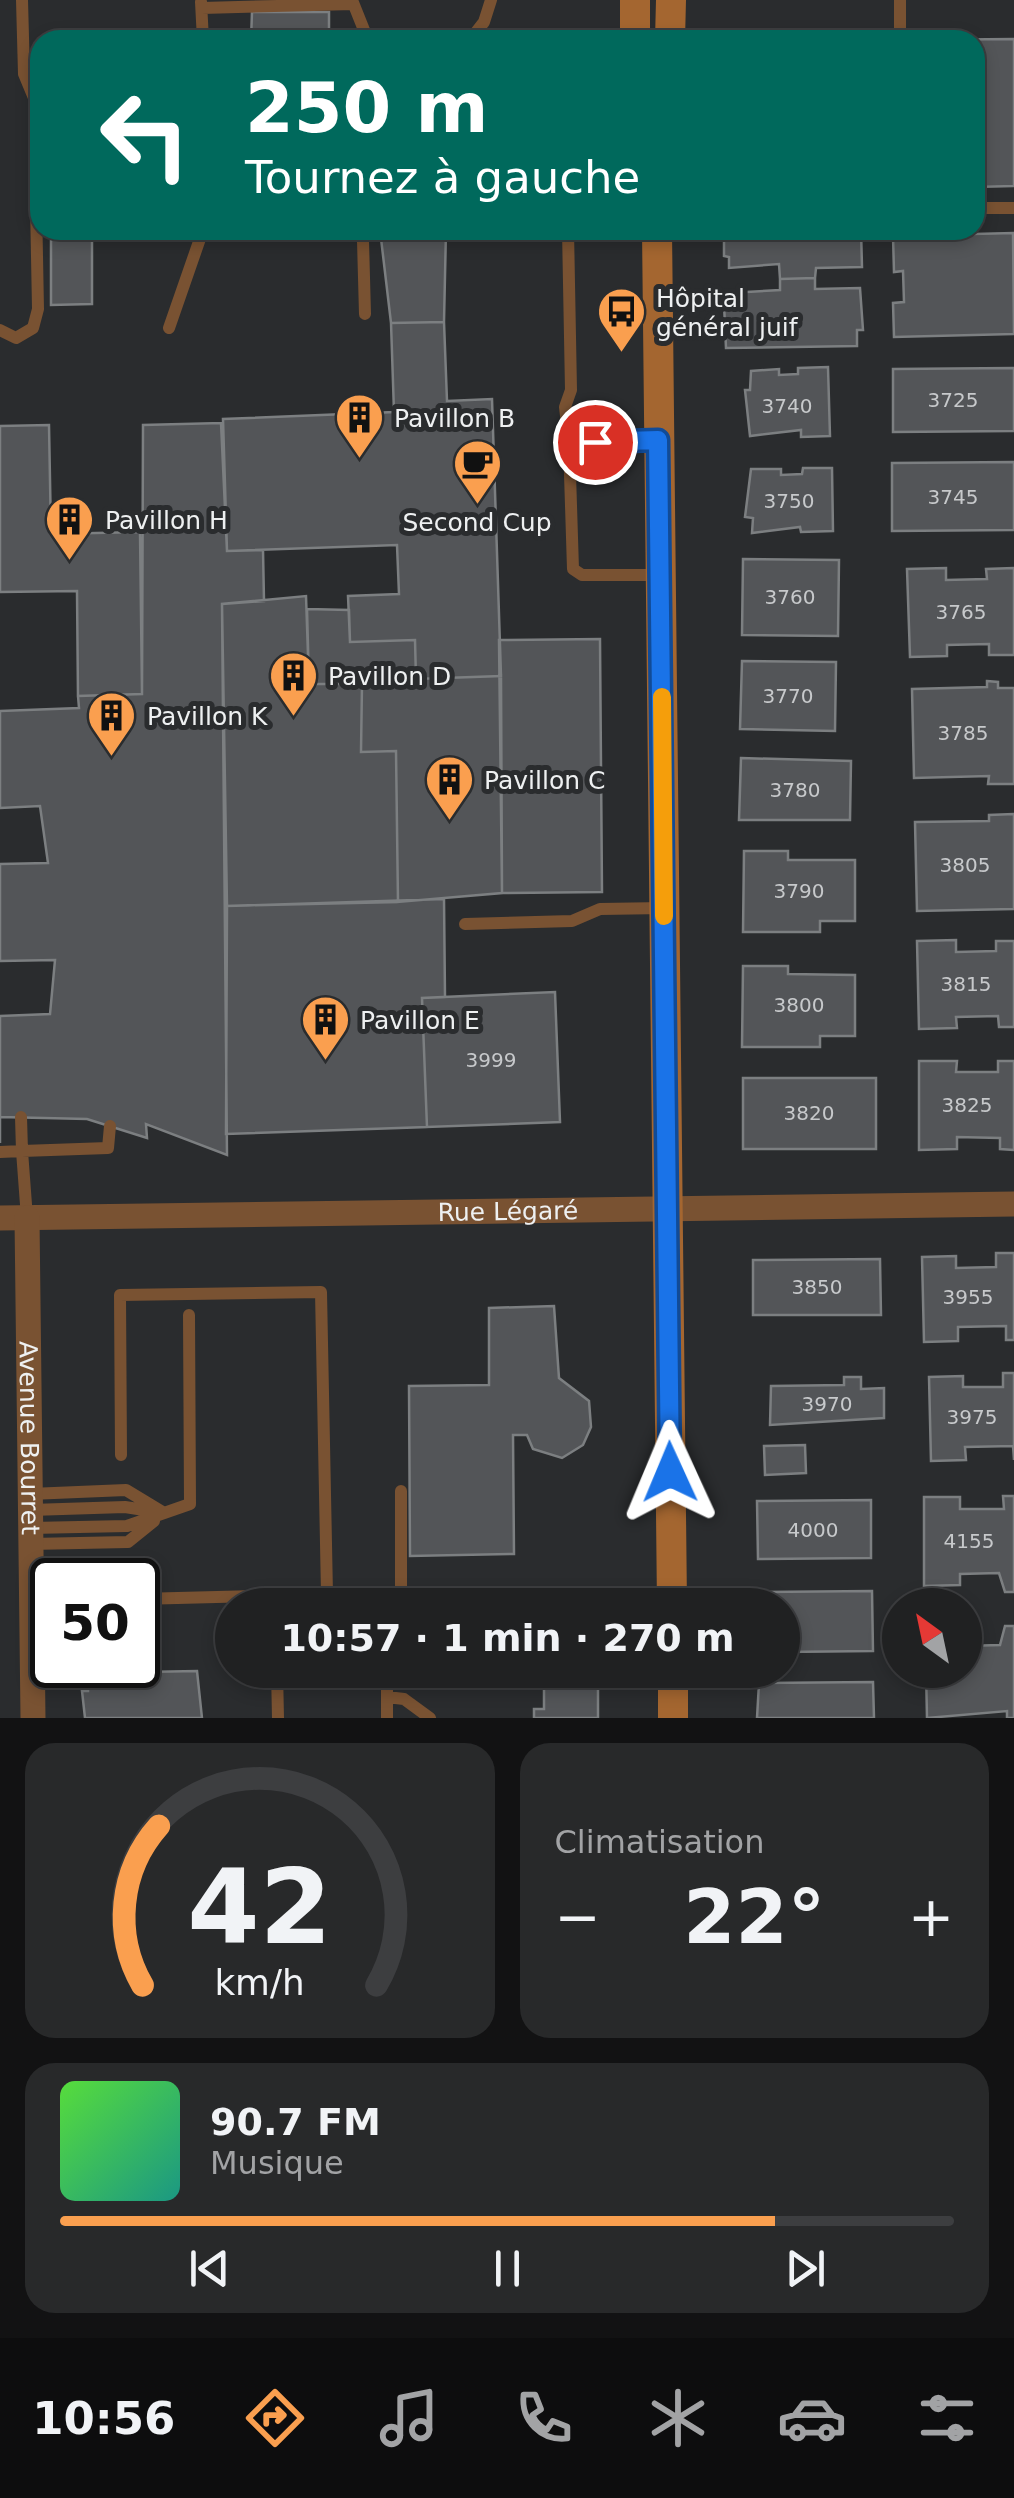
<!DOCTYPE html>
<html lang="fr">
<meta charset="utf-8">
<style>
:root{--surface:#202122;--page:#28292a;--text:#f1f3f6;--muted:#a2a3a5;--line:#3d3e40;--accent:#fa9f4f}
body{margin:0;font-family:"DejaVu Sans",sans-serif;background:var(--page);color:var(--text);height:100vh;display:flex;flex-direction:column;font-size:38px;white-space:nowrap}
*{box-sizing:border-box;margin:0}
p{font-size:32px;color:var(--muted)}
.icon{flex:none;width:55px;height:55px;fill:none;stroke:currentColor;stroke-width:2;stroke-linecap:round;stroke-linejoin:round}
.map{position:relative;height:1718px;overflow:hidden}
.drawer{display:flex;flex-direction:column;gap:25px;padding:25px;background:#121213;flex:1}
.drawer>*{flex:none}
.banner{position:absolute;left:30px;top:30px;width:955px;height:210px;border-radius:30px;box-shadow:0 5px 15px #0003,0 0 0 2px var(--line);background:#00695c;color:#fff;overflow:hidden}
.needle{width:65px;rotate:327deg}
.fabs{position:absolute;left:882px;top:1588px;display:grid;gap:20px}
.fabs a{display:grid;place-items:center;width:100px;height:100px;border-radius:50%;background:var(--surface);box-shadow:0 5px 15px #0003,0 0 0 2px var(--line);font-size:50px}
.speed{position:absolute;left:30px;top:1558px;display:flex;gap:20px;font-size:50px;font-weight:700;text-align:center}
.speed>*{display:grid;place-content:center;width:130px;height:130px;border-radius:50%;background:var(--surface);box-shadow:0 5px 15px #0003,0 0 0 2px var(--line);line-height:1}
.speed .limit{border:5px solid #111;border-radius:15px;background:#fff;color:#111}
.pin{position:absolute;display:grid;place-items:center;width:85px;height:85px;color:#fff;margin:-42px;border:5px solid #fff;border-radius:50%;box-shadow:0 2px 10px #0007}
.me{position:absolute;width:110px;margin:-55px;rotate:359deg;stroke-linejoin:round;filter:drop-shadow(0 0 8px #0008)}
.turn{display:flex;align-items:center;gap:35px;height:210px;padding:0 50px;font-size:45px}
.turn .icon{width:130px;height:130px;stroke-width:2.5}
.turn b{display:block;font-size:70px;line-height:85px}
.big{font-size:75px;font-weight:600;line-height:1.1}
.drawer .tile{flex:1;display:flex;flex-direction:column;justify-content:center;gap:15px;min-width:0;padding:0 35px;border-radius:30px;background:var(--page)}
.drawer .dial{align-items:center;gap:0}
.dial svg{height:260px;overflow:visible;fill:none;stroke:var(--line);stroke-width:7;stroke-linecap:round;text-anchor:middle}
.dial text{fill:var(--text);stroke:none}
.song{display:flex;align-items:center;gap:30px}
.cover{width:120px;height:120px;border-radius:15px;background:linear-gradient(135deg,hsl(110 70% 55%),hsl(170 70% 35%))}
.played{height:10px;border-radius:5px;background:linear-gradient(90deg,var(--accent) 80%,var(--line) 80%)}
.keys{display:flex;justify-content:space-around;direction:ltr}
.heat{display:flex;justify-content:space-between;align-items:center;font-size:55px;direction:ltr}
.drawer .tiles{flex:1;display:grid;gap:25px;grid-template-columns:1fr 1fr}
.tile:last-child{grid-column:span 2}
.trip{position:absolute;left:215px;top:1588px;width:585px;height:100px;border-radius:50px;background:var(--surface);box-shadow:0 5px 15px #0003,0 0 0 2px var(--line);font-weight:600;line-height:100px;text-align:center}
.tab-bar{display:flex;height:160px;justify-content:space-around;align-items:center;background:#0d0d0e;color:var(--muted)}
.tab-bar .icon{width:70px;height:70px}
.tab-bar .current{color:var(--accent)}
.tab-bar b{font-size:45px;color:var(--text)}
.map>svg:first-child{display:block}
.building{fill:#535558;stroke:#7c7f81;stroke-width:2.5}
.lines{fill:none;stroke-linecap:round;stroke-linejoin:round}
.service{stroke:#795232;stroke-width:12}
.minor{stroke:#795232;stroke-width:25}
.secondary{stroke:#a46630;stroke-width:30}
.route-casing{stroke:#114b97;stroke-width:25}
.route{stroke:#1a73e8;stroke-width:18}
.slow{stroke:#f59e0b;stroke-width:18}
.labels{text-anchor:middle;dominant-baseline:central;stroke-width:10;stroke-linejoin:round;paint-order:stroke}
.number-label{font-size:20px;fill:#c7c9cb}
.poi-label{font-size:25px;fill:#eef0f1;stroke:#2a2c2e;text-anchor:start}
.street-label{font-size:25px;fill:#eef0f1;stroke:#2a2c2e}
</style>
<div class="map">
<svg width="1014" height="1718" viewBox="0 0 1014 1718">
<rect width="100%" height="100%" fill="#2a2c2e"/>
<path class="building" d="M252 12H329V40H251Z
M1014 39V186L975 187V40H908Z
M51 230H92V304L51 305Z
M380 230H446L444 322 391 323Z
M724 230H861L862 267 816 268 815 278 780 279 779 264 729 268V257L724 256Z
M1013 233 1014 334 894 337 893 303 904 302 903 271 894 272 893 236Z
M815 278V289L860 288 863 330H857V346L726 348 724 304 729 303V293L780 290V279Z
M444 322 447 401 492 399 501 676 416 679 415 640 350 642 348 596 399 594 397 545 227 551 223 419 394 412 391 323Z
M828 367 830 436 801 437V430L750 436 745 390H750L751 371 779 369V375L798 374V368Z
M1014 368V431L893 432V369Z
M221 423 227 551 263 550 264 601 222 604 227 1155 146 1124 147 1138 87 1119 0 1117V1143V1016L50 1014 55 960 0 961V864L48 863 40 806 0 808V711L79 708 78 696 142 694 143 425Z
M49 425 51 534 140 532 142 694 78 696 77 591 0 592V426Z
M1014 462V530L892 531V463Z
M803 468H832L833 531 801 532 800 527 752 533 753 518 745 517 751 469H781V475L802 474Z
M743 559 839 560 838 636 742 635Z
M946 568V580L987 579 986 569 1014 568V655H989V644L947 645V656L910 657 907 569Z
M306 596 309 684H362L361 752 396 751 398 902 227 906 222 604Z
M307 609 349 610 350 642 415 640 416 679 501 676 502 893 398 902 396 751 361 752 362 684H309Z
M600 639 602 892 502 893 499 640Z
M742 661 836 662 835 731 740 729Z
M987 681 998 682V688H1014V784H988L989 776 914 778 912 689 987 687Z
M741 758 851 761 850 820H739Z
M1014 814V909L917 911 915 822 989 821V815Z
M744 851H788V860H855V921H820V932H743Z
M444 899 445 997 422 998 427 1127 226 1134 227 906Z
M956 940V952L996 951V941H1014V1027H999L998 1016 956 1017 957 1028 919 1029 917 941Z
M743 966H788V974L855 975V1036H820V1047H742Z
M555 992 560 1122 427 1127 422 998Z
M919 1061H957L956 1072H998V1061H1014V1150L1000 1149V1138L957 1137V1149L919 1150Z
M743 1078H876V1149H743Z
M996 1253H1014V1340H1006V1326L958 1327V1341L924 1342 922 1257 956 1256V1268L996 1267Z
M880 1259 881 1315H753V1260Z
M554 1306 559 1378 589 1401 591 1427 583 1445 562 1458 533 1449 527 1435H513L514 1554 410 1556 409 1386 489 1385V1308Z
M1003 1373H1014V1460L1013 1446 965 1447 966 1460 931 1461 929 1377 963 1376V1387H1003Z
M844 1377H861V1389L884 1388V1418L770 1425 771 1386 844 1385Z
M805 1445 806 1473 765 1475 764 1446Z
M1003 1496H1014V1592H1005L999 1573 960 1574V1585L924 1586V1497H960V1509H1004Z
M871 1500V1558L758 1559 757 1501Z
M872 1591 873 1651 782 1652V1605H760V1592Z
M546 1601V1605H411V1604Z
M1005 1626H1014V1718H1007V1711L927 1718 926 1670H965V1646L1000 1645Z
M428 1670H598V1718H534V1709H544V1673L447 1675Z
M197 1671 202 1718H85L82 1691H88V1673Z
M873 1682 874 1718H757L759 1683Z"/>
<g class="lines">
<path class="service" d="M352 0 368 40
M900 0V40
M201 2 203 40
M202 8 353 4
M470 40 484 22 491 0
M975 208H1014
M358 230 363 241 365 314
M568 230 571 390 565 407 569 442
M169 328 203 230
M0 330 16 338 33 328 38 309 34 98 24 74 22 0
M658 440 569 442 573 569 582 575H661
M465 924 572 921 600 909 664 908
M21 1117 22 1151 108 1148 110 1126
M0 1152 22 1151 27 1218
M121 1455 120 1295 321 1292 327 1594 138 1599
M30 1494 126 1490 164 1513
M31 1510 125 1507 157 1512
M31 1528 127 1526 190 1504 189 1315
M31 1544 128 1542 154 1521
M327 1594 350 1605
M401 1605V1491
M277 1670 278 1718
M387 1697 404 1699 430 1718
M387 1718V1670"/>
<g class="minor">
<path id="s1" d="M0 1218 1014 1204"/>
<path id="s2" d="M27 1218 33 1718"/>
</g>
<path class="secondary" d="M635 40V0
M670 40 671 0
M657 230 672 1605
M673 1670V1718"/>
</g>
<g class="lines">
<defs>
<path id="route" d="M595 442 658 440 670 1472"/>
</defs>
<use href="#route" class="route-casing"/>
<use href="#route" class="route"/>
<path class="slow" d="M662 697 664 916"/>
</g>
<defs>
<symbol id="bus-pin" viewBox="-11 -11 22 30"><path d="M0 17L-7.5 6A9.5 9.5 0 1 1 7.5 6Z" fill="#fa9f4f" stroke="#2a2c2e"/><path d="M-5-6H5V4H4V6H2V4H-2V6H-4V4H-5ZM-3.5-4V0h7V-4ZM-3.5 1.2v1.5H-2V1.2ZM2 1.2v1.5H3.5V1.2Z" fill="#111"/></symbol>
<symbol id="building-pin" viewBox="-11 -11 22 30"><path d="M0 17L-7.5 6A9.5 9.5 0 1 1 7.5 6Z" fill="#fa9f4f" stroke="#2a2c2e"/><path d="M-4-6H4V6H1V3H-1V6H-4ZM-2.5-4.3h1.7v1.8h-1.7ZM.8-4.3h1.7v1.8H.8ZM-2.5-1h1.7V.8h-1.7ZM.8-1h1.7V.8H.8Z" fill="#111"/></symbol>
<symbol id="cafe-pin" viewBox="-11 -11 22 30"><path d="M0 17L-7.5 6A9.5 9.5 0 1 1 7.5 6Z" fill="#fa9f4f" stroke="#2a2c2e"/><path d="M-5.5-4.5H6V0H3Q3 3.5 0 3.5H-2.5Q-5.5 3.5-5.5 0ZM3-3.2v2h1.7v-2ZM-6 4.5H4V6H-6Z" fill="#111"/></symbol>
</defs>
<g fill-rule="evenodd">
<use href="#bus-pin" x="594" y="284" width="55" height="75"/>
<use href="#building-pin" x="332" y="390" width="55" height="75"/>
<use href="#cafe-pin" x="450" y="436" width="55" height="75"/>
<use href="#building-pin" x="42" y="492" width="55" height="75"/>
<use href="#building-pin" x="266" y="648" width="55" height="75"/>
<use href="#building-pin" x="84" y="688" width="55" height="75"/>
<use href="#building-pin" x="422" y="752" width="55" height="75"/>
<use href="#building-pin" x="298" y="992" width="55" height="75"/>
</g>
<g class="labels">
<g class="number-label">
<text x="953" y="400">3725</text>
<text x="787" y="406">3740</text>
<text x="953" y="497">3745</text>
<text x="789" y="501">3750</text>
<text x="790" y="597">3760</text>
<text x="961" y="612">3765</text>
<text x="788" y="696">3770</text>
<text x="963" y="733">3785</text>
<text x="795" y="790">3780</text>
<text x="965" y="865">3805</text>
<text x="799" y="891">3790</text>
<text x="966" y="984">3815</text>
<text x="799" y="1005">3800</text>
<text x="491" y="1060">3999</text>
<text x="967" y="1105">3825</text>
<text x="809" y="1113">3820</text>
<text x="817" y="1287">3850</text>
<text x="968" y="1297">3955</text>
<text x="827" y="1404">3970</text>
<text x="972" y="1417">3975</text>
<text x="813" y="1530">4000</text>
<text x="969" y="1541">4155</text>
</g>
<g class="poi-label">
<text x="656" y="298">Hôpital<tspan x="656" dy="29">général juif</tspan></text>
<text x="394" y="418">Pavillon B</text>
<text x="105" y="520">Pavillon H</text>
<text x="477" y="522" text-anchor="middle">Second Cup</text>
<text x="328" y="676">Pavillon D</text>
<text x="147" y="716">Pavillon K</text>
<text x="484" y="780">Pavillon C</text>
<text x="360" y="1020">Pavillon E</text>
</g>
<g class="street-label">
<text stroke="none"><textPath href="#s1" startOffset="508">Rue Légaré</textPath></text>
<text stroke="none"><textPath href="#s2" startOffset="220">Avenue Bourret</textPath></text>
</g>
</g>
</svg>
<div class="fabs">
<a><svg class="needle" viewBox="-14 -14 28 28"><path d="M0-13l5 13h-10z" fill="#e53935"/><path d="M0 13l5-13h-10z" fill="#a2a3a5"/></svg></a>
</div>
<div class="speed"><div class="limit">50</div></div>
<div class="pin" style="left:595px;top:442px;background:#d93025"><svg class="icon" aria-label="arrive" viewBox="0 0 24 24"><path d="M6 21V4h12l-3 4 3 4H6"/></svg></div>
<svg class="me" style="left:670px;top:1472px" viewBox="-20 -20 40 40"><path d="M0-17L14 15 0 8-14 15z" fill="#1a73e8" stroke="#fff" stroke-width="4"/></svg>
<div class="trip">10:57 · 1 min · 270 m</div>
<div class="banner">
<div class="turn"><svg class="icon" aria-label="left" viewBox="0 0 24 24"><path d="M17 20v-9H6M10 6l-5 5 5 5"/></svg><div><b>250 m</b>Tournez à gauche</div></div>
</div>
</div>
<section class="drawer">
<div class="tiles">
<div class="tile dial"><svg viewBox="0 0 100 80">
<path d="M14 69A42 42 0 1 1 86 69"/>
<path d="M14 69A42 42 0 0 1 19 20" stroke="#fa9f4f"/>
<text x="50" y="56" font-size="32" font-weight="700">42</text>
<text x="50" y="72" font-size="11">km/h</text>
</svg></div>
<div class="tile"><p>Climatisation</p>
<div class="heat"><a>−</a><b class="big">22°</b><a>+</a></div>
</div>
<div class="tile">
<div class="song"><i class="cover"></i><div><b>90.7 FM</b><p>Musique</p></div></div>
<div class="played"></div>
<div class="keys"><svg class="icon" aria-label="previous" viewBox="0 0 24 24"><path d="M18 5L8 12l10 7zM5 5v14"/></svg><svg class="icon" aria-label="pause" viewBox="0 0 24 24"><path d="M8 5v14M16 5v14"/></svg><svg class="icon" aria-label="next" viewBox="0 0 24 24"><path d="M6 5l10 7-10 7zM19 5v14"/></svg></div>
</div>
</div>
</section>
<nav class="tab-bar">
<b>10:56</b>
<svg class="icon current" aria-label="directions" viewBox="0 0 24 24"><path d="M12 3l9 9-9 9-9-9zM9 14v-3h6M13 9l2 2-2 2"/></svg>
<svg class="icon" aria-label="music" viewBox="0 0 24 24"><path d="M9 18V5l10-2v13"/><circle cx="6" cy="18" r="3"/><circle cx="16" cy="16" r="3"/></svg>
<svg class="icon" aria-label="phone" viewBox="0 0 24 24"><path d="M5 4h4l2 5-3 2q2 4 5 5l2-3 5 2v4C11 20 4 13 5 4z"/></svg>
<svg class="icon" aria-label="climate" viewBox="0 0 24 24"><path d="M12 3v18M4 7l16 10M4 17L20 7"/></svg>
<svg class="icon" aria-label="car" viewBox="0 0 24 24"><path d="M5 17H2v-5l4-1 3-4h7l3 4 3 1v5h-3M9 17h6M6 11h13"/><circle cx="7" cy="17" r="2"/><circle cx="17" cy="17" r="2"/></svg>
<svg class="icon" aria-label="filters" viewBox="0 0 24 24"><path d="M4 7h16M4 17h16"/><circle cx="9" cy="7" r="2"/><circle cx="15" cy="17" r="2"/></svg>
</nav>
